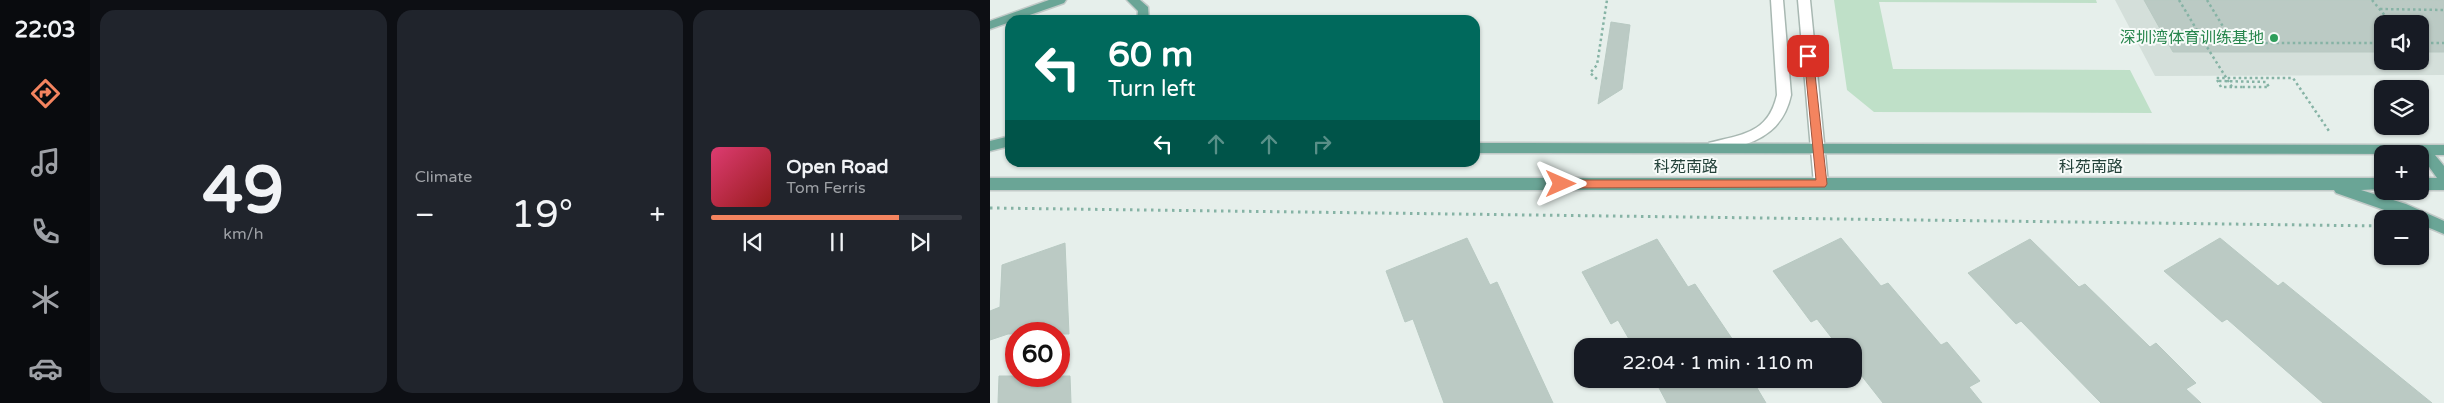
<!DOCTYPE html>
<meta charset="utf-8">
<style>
:root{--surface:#171b24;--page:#20242c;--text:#f1f3f6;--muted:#9ea1a6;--line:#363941;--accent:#f4845f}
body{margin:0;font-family:"Varela Round","Noto Sans SC",sans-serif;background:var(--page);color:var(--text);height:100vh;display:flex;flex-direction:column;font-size:19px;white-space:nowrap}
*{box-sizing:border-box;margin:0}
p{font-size:16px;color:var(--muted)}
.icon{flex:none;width:28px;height:28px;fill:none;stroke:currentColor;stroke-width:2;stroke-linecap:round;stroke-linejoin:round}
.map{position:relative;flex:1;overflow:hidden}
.drawer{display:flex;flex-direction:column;gap:10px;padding:10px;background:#0d0f14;width:900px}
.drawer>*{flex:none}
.hud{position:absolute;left:15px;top:15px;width:475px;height:152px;border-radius:15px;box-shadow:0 1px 4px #0004;background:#00695c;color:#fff;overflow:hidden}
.buttons{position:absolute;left:1384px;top:15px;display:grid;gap:10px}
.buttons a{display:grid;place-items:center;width:55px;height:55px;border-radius:10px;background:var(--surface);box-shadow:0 1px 4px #0004;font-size:25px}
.speed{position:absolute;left:15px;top:322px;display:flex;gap:10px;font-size:25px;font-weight:700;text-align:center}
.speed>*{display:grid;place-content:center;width:65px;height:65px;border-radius:50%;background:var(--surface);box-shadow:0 1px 4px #0004;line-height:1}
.speed .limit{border:8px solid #d22;background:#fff;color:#111}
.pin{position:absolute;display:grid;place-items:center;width:42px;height:42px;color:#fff;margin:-21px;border-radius:10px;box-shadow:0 2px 8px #0006}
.me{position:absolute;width:55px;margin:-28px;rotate:90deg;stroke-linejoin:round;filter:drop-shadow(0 0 4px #0008)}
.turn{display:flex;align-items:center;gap:18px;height:105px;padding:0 20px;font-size:22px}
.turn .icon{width:65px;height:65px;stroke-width:2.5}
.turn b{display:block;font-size:35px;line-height:42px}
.lanes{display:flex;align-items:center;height:48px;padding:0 20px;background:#0003;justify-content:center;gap:25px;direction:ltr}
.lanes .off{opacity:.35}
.big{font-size:38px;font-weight:600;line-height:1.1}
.drawer .card{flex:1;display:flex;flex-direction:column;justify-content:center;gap:8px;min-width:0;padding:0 18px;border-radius:15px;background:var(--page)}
.drawer .dial{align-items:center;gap:0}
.dial b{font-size:65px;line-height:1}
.song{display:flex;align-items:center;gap:15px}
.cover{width:60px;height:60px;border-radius:8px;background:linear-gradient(135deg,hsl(340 70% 55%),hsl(0 70% 35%))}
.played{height:5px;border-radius:2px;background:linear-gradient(90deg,var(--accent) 75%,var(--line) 75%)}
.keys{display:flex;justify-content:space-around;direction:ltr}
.heat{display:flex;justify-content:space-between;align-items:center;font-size:28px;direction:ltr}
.drawer .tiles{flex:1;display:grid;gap:10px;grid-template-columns:repeat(3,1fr)}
.trip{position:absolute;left:584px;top:338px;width:288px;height:50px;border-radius:15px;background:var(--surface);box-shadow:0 1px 4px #0004;font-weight:600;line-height:50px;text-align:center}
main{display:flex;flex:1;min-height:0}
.tab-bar{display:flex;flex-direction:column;width:90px;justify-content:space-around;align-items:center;background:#090b0e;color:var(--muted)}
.tab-bar .icon{width:35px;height:35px}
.tab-bar .on{color:var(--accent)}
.tab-bar b{font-size:22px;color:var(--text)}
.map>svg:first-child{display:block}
.built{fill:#d4dfda;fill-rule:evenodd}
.green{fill:#bfe0c8}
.building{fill:#bbcac4;stroke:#b8c9c2}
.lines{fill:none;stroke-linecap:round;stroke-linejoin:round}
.minor-casing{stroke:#a8b8b2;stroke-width:3}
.major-casing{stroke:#c2cac8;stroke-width:3}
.path-far1{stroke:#86b3a5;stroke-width:2.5;stroke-dasharray:2.5 3;stroke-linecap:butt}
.path{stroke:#86b3a5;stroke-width:3;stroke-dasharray:2.5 4.5;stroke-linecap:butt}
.minor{fill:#fff;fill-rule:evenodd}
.major{fill:#6aa596;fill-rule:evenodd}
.path-bridge{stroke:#86b3a5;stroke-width:2.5;stroke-dasharray:2.5 3;stroke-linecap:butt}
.route{fill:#f4845f;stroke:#9f563e}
.leisure-dot{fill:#2e9e5b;stroke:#f7fbf9;stroke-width:2}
.labels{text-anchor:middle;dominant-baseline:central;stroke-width:4;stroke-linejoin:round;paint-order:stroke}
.leisure-label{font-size:16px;fill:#27864d;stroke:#f7fbf9;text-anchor:end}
.street-label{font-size:16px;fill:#24423a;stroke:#f7fbf9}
</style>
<main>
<nav class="tab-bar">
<b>22:03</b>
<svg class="icon on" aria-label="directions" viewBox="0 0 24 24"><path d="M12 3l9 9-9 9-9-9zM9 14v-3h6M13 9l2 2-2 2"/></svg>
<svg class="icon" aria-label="music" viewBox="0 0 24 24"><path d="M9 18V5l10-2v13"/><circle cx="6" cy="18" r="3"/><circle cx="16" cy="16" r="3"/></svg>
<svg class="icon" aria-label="phone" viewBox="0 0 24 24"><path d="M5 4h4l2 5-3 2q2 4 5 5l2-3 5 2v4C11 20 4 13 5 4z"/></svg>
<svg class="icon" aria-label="climate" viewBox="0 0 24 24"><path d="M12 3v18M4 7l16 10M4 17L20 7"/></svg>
<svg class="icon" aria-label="car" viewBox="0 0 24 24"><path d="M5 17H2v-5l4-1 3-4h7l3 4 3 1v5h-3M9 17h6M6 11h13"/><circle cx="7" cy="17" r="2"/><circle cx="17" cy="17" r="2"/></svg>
</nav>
<section class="drawer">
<div class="tiles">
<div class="card dial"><b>49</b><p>km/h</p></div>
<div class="card"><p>Climate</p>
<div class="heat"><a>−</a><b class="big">19°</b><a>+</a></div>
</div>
<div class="card">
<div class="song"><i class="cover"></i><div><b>Open Road</b><p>Tom Ferris</p></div></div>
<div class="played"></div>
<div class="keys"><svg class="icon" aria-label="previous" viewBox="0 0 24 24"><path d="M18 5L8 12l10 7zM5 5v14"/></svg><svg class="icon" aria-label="pause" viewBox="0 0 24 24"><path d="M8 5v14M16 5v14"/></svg><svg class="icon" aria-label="next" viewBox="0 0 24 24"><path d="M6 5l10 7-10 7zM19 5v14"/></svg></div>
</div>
</div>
</section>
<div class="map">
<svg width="1454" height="403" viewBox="0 0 1454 403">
<rect width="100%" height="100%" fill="#e6efeb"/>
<path class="built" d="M1125 0H1454V75L1165 76ZM1392 24H1430V61H1392Z"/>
<path class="green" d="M844 0H1106L1107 3 889 2 903 69 1140 70 1162 113 884 112 857 90Z"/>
<path class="building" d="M1154 0H1454V52H1430V24H1392V52H1183Z
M621 22 640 25 632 89 608 104Z
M477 238 500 285 507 282 563 403H454L423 319 415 322 396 271Z
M851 238 891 286 898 283 951 345 957 342 990 381 979 387 992 403H893L871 375 862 380V346H848L827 319 821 322 783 271Z
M1230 238 1288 286 1293 282 1442 403H1333L1237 319 1232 322 1174 271Z
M667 239 698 287 705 284 747 346H643L628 320 621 324 592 272Z
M1040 239 1089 287 1095 284 1160 347 1166 343 1206 383 1196 389 1211 403H1111L1031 321 1026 324 978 273Z
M75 243 79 334H18L0 340V311L10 307 12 265Z
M9 376H80L81 403H8Z
M682 379H777L779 382 767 388 776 403H677L668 386Z"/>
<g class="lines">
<defs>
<path id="minor" d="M781 0H793L801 95C794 127 773 141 742 148 734 150 727 153 719 151L717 147 719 143C752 134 778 134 787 95Z
M808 0H820L838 184 836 188H826L824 184Z"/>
<path id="major" d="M59 0H76L74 3 0 29V21Z
M137 0H150L158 7 159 20H147L148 11Z
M20 136V146L0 151V141Z
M485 143 1454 145V155H1445L1454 166V190H1430V178H1447L1430 154 485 153Z
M0 178H1392V189L1371 190 1416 204 1454 221V234L1430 224V219H1420L1346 193 1344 190H0Z"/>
</defs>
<use href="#minor" class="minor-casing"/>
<use href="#major" class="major-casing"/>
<path class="path-far1" d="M1189 0 1220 52
M1217 0 1243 43H1392
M1382 0 1402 24
M1390 9 1454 10
M1430 43H1454
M607 79 600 73 607 65 617 0
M1229 81 1276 82 1279 87H1253
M1242 87H1231L1226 78H1303L1339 131"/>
<path class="path" d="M0 208 1392 226"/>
<use href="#minor" class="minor"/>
<use href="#major" class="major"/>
<path class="path-bridge" d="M1220 52 1242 87H1253"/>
</g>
<path class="route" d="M818 53 823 56 837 184 835 187 571 188 565 184 571 180H826L814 56Z"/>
<circle class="leisure-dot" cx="1284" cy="38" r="5"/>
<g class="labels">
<g class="leisure-label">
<text x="1274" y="38">深圳湾体育训练基地</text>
</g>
<g class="street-label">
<text x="696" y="167">科苑南路</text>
<text x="1101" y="167">科苑南路</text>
</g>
</g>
</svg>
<div class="buttons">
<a><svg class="icon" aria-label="sound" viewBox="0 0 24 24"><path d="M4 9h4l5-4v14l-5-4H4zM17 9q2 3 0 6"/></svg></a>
<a><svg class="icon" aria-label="layers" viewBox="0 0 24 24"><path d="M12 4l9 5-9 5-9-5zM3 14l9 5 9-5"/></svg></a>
<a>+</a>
<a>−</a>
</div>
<div class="speed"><div class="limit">60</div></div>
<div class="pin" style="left:818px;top:56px;background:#d93025"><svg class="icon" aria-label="arrive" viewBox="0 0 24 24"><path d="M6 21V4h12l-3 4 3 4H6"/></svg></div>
<svg class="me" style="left:571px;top:184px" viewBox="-20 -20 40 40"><path d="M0-17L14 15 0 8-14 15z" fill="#f4845f" stroke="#fff" stroke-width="4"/></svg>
<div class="trip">22:04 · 1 min · 110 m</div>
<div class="hud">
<div class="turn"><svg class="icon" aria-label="left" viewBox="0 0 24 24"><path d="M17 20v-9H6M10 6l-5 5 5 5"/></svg><div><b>60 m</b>Turn left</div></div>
<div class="lanes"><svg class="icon" aria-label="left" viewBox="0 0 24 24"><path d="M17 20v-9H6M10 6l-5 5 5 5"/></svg><svg class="icon off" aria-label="ahead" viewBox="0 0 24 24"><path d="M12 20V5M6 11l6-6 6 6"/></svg><svg class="icon off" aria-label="ahead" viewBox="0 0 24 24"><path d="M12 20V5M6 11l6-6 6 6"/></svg><svg class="icon off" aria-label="right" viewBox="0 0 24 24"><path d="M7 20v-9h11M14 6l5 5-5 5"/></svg></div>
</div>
</div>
</main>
